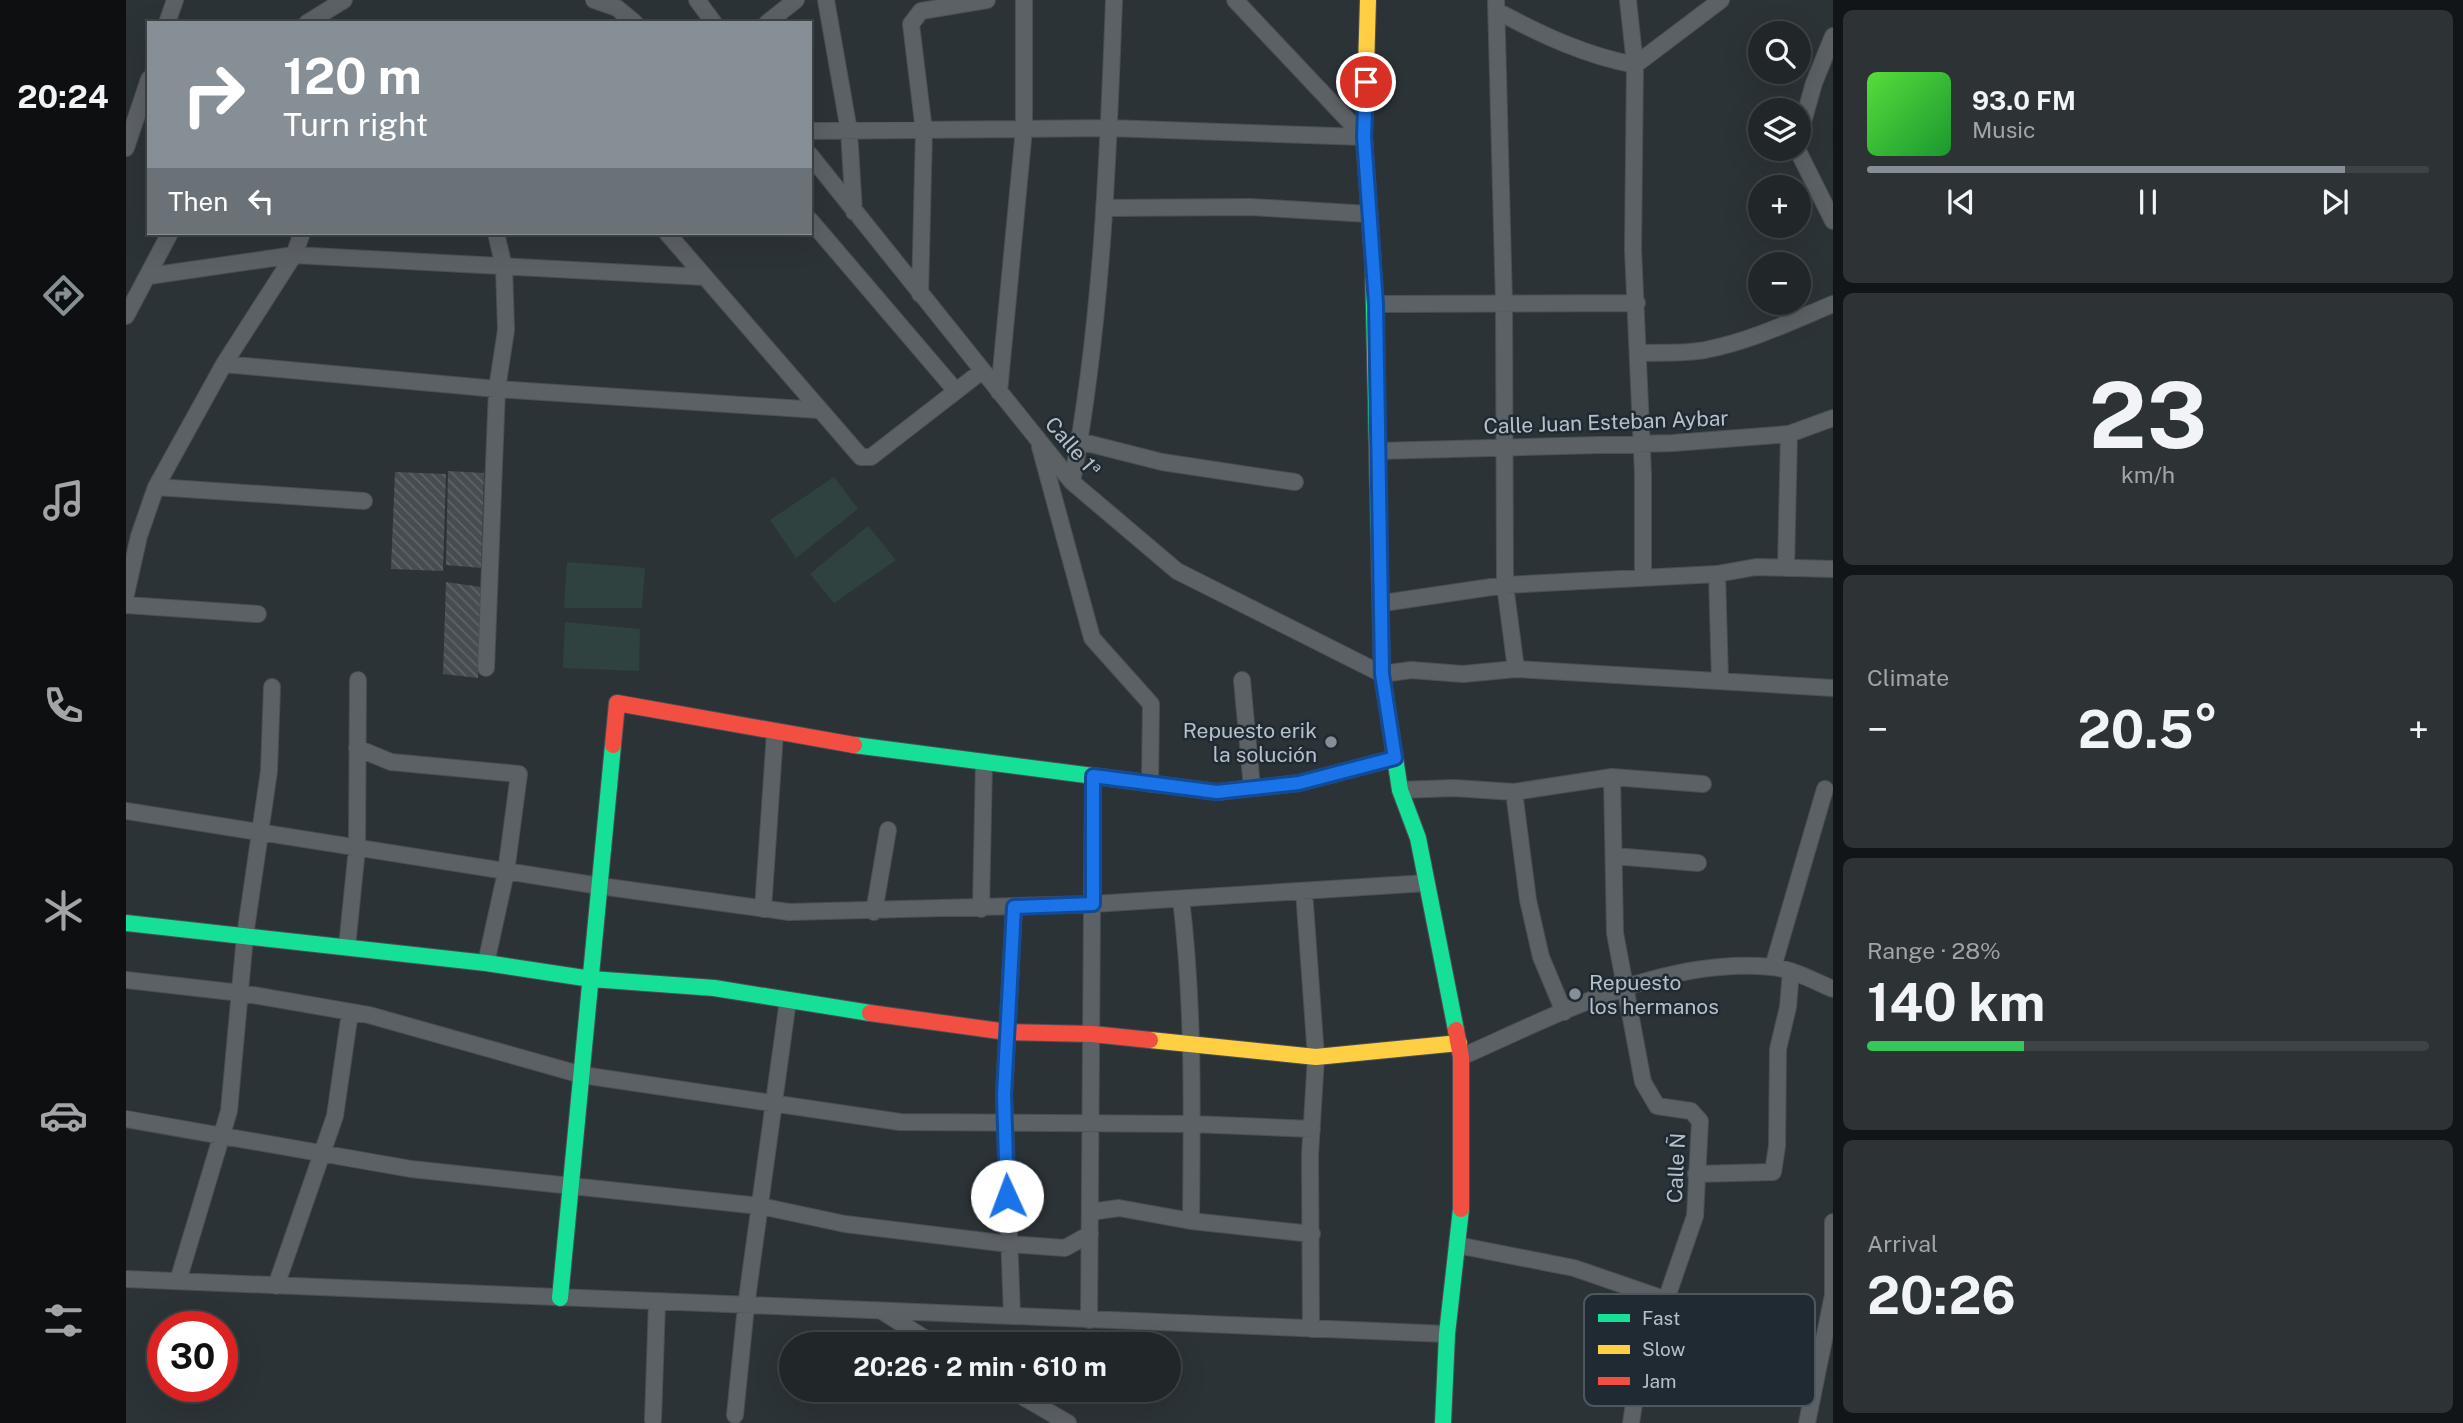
<!DOCTYPE html>
<meta charset="utf-8">
<style>
:root{--surface:#212629;--page:#2d3235;--text:#f1f3f6;--muted:#a2a5a8;--line:#3e4346;--accent:#868f95}
body{margin:0;font-family:"Public Sans",sans-serif;background:var(--page);color:var(--text);height:100vh;display:flex;flex-direction:column;font-size:26px;white-space:nowrap}
*{box-sizing:border-box;margin:0}
p{font-size:23px;color:var(--muted)}
.icon{flex:none;width:38px;height:38px;fill:none;stroke:currentColor;stroke-width:2;stroke-linecap:round;stroke-linejoin:round}
.map{position:relative;flex:1;overflow:hidden}
.sheet{display:flex;flex-direction:column;gap:10px;padding:10px;background:#121517;width:630px}
.sheet>*{flex:none}
.guide{position:absolute;left:21px;top:21px;width:665px;height:214px;border-radius:0px;box-shadow:0 7px 28px #0002,0 0 0 2px var(--line);background:#868f95;color:#fff;overflow:hidden}
.controls{position:absolute;left:1622px;top:21px;display:grid;gap:14px}
.controls a{display:grid;place-items:center;width:63px;height:63px;border-radius:50%;background:var(--surface);box-shadow:0 7px 28px #0002,0 0 0 2px var(--line);font-size:35px}
.speed{position:absolute;left:21px;top:1311px;display:flex;gap:14px;font-size:35px;font-weight:700;text-align:center}
.speed>*{display:grid;place-content:center;width:91px;height:91px;border-radius:50%;background:var(--surface);box-shadow:0 7px 28px #0002,0 0 0 2px var(--line);line-height:1}
.speed .limit{border:10px solid #d22;background:#fff;color:#111}
.pin{position:absolute;display:grid;place-items:center;width:60px;height:60px;color:#fff;margin:-30px;border:4px solid #fff;border-radius:50%;box-shadow:0 2px 7px #0007}
.me{position:absolute;width:77px;margin:-38px;rotate:358deg;stroke-linejoin:round;filter:drop-shadow(0 0 5px #0008)}
.turn{display:flex;align-items:center;gap:24px;height:147px;padding:0 21px;font-size:32px}
.turn .icon{width:91px;height:91px;stroke-width:2.5}
.turn b{display:block;font-size:49px;line-height:60px}
.then{display:flex;align-items:center;height:66px;padding:0 21px;background:#0003;gap:14px;font-size:26px}
.big{font-size:52px;font-weight:700;line-height:1.1}
.sheet .card{flex:1;display:flex;flex-direction:column;justify-content:center;gap:10px;min-width:0;padding:0 24px;border-radius:10px;background:var(--page)}
.sheet .dial{align-items:center;gap:0}
.dial b{font-size:91px;line-height:1}
.song{display:flex;align-items:center;gap:21px}
.cover{width:84px;height:84px;border-radius:10px;background:linear-gradient(135deg,hsl(110 70% 55%),hsl(130 70% 35%))}
.played{height:7px;border-radius:4px;background:linear-gradient(90deg,var(--accent) 85%,var(--line) 85%)}
.keys{display:flex;justify-content:space-around;direction:ltr}
.heat{display:flex;justify-content:space-between;align-items:center;font-size:38px;direction:ltr}
.charge{height:10px;border-radius:5px;background:linear-gradient(90deg,#34c759 28%,var(--line) 0)}
.trip{position:absolute;left:653px;top:1332px;width:402px;height:70px;border-radius:35px;background:var(--surface);box-shadow:0 7px 28px #0002,0 0 0 2px var(--line);font-weight:700;line-height:70px;text-align:center}
main{display:flex;flex:1;min-height:0}
.menu{display:flex;flex-direction:column;width:126px;justify-content:space-around;align-items:center;background:#0d0f10;color:var(--muted)}
.menu .icon{width:49px;height:49px}
.menu .active{color:var(--accent)}
.menu b{font-size:32px;color:var(--text)}
.map>svg:first-child{display:block}
.park{fill:#2f423f}
.building{fill:url(#building-back-hatch)}
.lines{fill:none;stroke-linecap:round;stroke-linejoin:round}
.street-casing{stroke:#4a4f52;stroke-width:18}
.fast-casing{stroke:#4a4f52;stroke-width:18}
.slow-casing{stroke:#4a4f52;stroke-width:18}
.jam-casing{stroke:#4a4f52;stroke-width:18}
.street{stroke:#5c6166;stroke-width:16}
.fast{stroke:#16e098;stroke-width:16}
.slow{stroke:#ffcf43;stroke-width:16}
.jam{stroke:#f24e42;stroke-width:16}
.route-casing{stroke:#114b97;stroke-width:18}
.route{stroke:#1a73e8;stroke-width:12}
.poi-dot{fill:#868f95;stroke:#202a32;stroke-width:2.5}
.labels{text-anchor:middle;dominant-baseline:central;stroke-width:5;stroke-linejoin:round;paint-order:stroke}
.street-label{font-size:21px;fill:#b7c0c8;stroke:#202a32}
.poi-label{font-size:21px;fill:#b7c0c8;stroke:#202a32;text-anchor:end}
.key{fill:#202a32;stroke:#4d575f;stroke-width:2}
.key-label{font-size:19px;fill:#b7c0c8}
</style>
<main>
<nav class="menu">
<b>20:24</b>
<svg class="icon active" aria-label="directions" viewBox="0 0 24 24"><path d="M12 3l9 9-9 9-9-9zM9 14v-3h6M13 9l2 2-2 2"/></svg>
<svg class="icon" aria-label="music" viewBox="0 0 24 24"><path d="M9 18V5l10-2v13"/><circle cx="6" cy="18" r="3"/><circle cx="16" cy="16" r="3"/></svg>
<svg class="icon" aria-label="phone" viewBox="0 0 24 24"><path d="M5 4h4l2 5-3 2q2 4 5 5l2-3 5 2v4C11 20 4 13 5 4z"/></svg>
<svg class="icon" aria-label="climate" viewBox="0 0 24 24"><path d="M12 3v18M4 7l16 10M4 17L20 7"/></svg>
<svg class="icon" aria-label="car" viewBox="0 0 24 24"><path d="M5 17H2v-5l4-1 3-4h7l3 4 3 1v5h-3M9 17h6M6 11h13"/><circle cx="7" cy="17" r="2"/><circle cx="17" cy="17" r="2"/></svg>
<svg class="icon" aria-label="filters" viewBox="0 0 24 24"><path d="M4 7h16M4 17h16"/><circle cx="9" cy="7" r="2"/><circle cx="15" cy="17" r="2"/></svg>
</nav>
<div class="map">
<svg width="1707" height="1423" viewBox="0 0 1707 1423">
<defs>
<pattern id="building-back-hatch" width="6" height="6" patternUnits="userSpaceOnUse" patternTransform="scale(1.75)"><rect width="6" height="6" fill="#464c50"/><path d="M-1 5l2 2M0 0l6 6M5-1l2 2" fill="none" stroke="#5e6468"/></pattern>
</defs>
<rect width="100%" height="100%" fill="#2c3337"/>
<path class="park" d="M708 477 732 509 670 558 644 520Z
M742 526 770 560 708 603 684 574Z
M441 562 519 568 516 608H438Z
M439 622 514 629 513 671 437 668Z"/>
<path class="building" d="M322 471 358 473 355 568 320 565Z
M269 472 320 474 317 571 265 569Z
M320 582 355 587 352 678 317 674Z"/>
<g class="lines">
<defs>
<path id="street" d="M468 0 491 8 509 23
M571 0 588 23
M700 0 723 131 728 212
M1109 0 1238 137
M1370 0 1378 303 1379 585 1390 669
M1502 0 1509 65 1507 249 1517 474V576
M1371 11C1416 35 1458 55 1509 65L1595 0
M41 23 49 0
M181 23 218 0
M641 23 670 0
M684 131 983 128 1238 137
M1673 136 1688 83 1707 36
M0 148 23 79
M1671 149 1707 221
M684 155 946 482 1051 571 1256 674 1285 670 1337 674 1390 669 1707 688
M978 208 1125 207 1243 214
M684 220 830 391
M541 233 735 457H745L856 371
M23 276 168 255 579 277
M794 294 798 131 785 24 795 11 861 0
M1250 304 1511 303
M0 316 44 233
M1513 353C1535 352 1558 354 1579 350 1625 341 1664 322 1707 304
M98 364 371 389 692 410
M873 392 898 129V0
M953 441 1036 462 1169 482
M914 447 966 638 1025 704 1024 784
M1252 451 1547 443 1663 434 1707 418
M946 482C976 323 982 161 988 0
M30 487 238 501
M1660 568 1663 434
M1591 574 1594 681
M0 594 13 536 30 487 98 364 168 255 176 233
M1257 603 1379 585 1591 574 1630 567 1707 569
M0 605 132 614
M360 668 371 389 380 330 378 267 370 233
M1116 680 1126 788
M231 748 265 762 393 774 380 872 360 963
M1486 777 1489 933 1517 1082 1531 1106 1565 1111 1574 1121 1569 1216 1511 1384 1505 1423
M1274 790 1328 788 1388 792 1402 900 1415 957 1438 1012
M1388 792 1486 777 1577 784
M0 811 474 886 663 912 967 904 1301 883
M1488 856 1572 863
M1178 891 1190 1057 1184 1155 1185 1329
M1055 899C1068 1006 1066 1112 1065 1221
M637 909 649 733
M855 909 858 762
M748 912 762 830
M221 947 231 848 232 680
M1647 967 1699 789
M0 980 115 993 243 1015 456 1075 774 1122 1066 1124 1186 1129
M1335 1057C1431 1015 1538 956 1646 967 1667 969 1688 981 1707 989
M0 1119 285 1169 634 1206 719 1224 883 1244 939 1248 964 1234
M1570 1174 1647 1172 1651 1146 1652 1049 1662 1007 1665 971
M964 1212 993 1208 1065 1221 1186 1234
M1331 1245 1448 1268 1541 1300
M0 1279 1321 1334
M52 1281 103 1111 119 936 143 771 146 687
M150 1286 209 1116 224 1012
M757 1312 808 1344
M886 1316 878 1095 888 907
M963 1320 967 776
M885 1390 942 1423
M609 1415 620 1306 662 1000
M527 1420 531 1302
M1681 1423 1707 1295V1222"/>
<path id="fast" d="M1247 264 1256 674 1274 790 1292 838 1330 1030
M728 745 1091 792 1173 783 1269 758
M0 923 360 963 465 979 588 988 744 1013
M434 1298 487 745
M1317 1423 1321 1334 1335 1209"/>
<path id="slow" d="M1242 0 1238 137 1247 264
M1024 1040 1190 1057 1333 1043"/>
<path id="jam" d="M487 745 491 703 728 745
M744 1013 881 1032 966 1034 1024 1040
M1330 1030 1335 1057V1209"/>
</defs>
<use href="#street" class="street-casing"/>
<use href="#fast" class="fast-casing"/>
<use href="#slow" class="slow-casing"/>
<use href="#jam" class="jam-casing"/>
<use href="#street" class="street"/>
<use href="#fast" class="fast"/>
<use href="#slow" class="slow"/>
<use href="#jam" class="jam"/>
</g>
<g class="lines">
<defs>
<path id="route" d="M881 1196 878 1095 888 907 967 904V776L1091 792 1173 783 1269 758 1256 674 1250 304 1238 137 1240 82"/>
</defs>
<use href="#route" class="route-casing"/>
<use href="#route" class="route"/>
</g>
<g class="poi-dot">
<circle cx="1205" cy="742" r="7"/>
<circle cx="1449" cy="994" r="7"/>
</g>
<g class="labels">
<g class="street-label">
<text transform="translate(1480 422) rotate(-2)">Calle Juan Esteban Aybar</text>
<text transform="translate(947 447) rotate(49)">Calle 1ª</text>
<text transform="translate(1550 1168) rotate(-87)">Calle Ñ</text>
</g>
<g class="poi-label">
<text x="1191" y="730">Repuesto erik<tspan x="1191" dy="24">la solución</tspan></text>
<text x="1463" y="982" text-anchor="start">Repuesto<tspan x="1463" dy="24">los hermanos</tspan></text>
</g>
</g>
<rect x="1458" y="1294" width="231" height="112" rx="10" class="key"/>
<rect x="1472" y="1314" width="32" height="8" fill="#16e098"/>
<rect x="1472" y="1345" width="32" height="9" fill="#ffcf43"/>
<rect x="1472" y="1377" width="32" height="8" fill="#f24e42"/>
<g class="key-label">
<text x="1516" y="1325">Fast</text>
<text x="1516" y="1356">Slow</text>
<text x="1516" y="1388">Jam</text>
</g>
</svg>
<div class="controls">
<a><svg class="icon" aria-label="search" viewBox="0 0 24 24"><circle cx="10" cy="10" r="6"/><path d="M15 15l6 6"/></svg></a>
<a><svg class="icon" aria-label="layers" viewBox="0 0 24 24"><path d="M12 4l9 5-9 5-9-5zM3 14l9 5 9-5"/></svg></a>
<a>+</a>
<a>−</a>
</div>
<div class="speed"><div class="limit">30</div></div>
<div class="pin" style="left:1240px;top:82px;background:#d93025"><svg class="icon" aria-label="arrive" viewBox="0 0 24 24"><path d="M6 21V4h12l-3 4 3 4H6"/></svg></div>
<svg class="me" style="left:881px;top:1196px" viewBox="-20 -20 40 40"><circle r="19" fill="#fff"/><path d="M0-13L10 11 0 6-10 11z" fill="#1a73e8"/></svg>
<div class="trip">20:26 · 2 min · 610 m</div>
<div class="guide">
<div class="turn"><svg class="icon" aria-label="right" viewBox="0 0 24 24"><path d="M7 20v-9h11M14 6l5 5-5 5"/></svg><div><b>120 m</b>Turn right</div></div>
<div class="then">Then<svg class="icon" aria-label="left" viewBox="0 0 24 24"><path d="M17 20v-9H6M10 6l-5 5 5 5"/></svg></div>
</div>
</div>
<section class="sheet">
<div class="card">
<div class="song"><i class="cover"></i><div><b>93.0 FM</b><p>Music</p></div></div>
<div class="played"></div>
<div class="keys"><svg class="icon" aria-label="previous" viewBox="0 0 24 24"><path d="M18 5L8 12l10 7zM5 5v14"/></svg><svg class="icon" aria-label="pause" viewBox="0 0 24 24"><path d="M8 5v14M16 5v14"/></svg><svg class="icon" aria-label="next" viewBox="0 0 24 24"><path d="M6 5l10 7-10 7zM19 5v14"/></svg></div>
</div>
<div class="card dial"><b>23</b><p>km/h</p></div>
<div class="card"><p>Climate</p>
<div class="heat"><a>−</a><b class="big">20.5°</b><a>+</a></div>
</div>
<div class="card"><p>Range · 28%</p><b class="big">140 km</b><div class="charge"></div></div>
<div class="card"><p>Arrival</p><b class="big">20:26</b></div>
</section>
</main>
